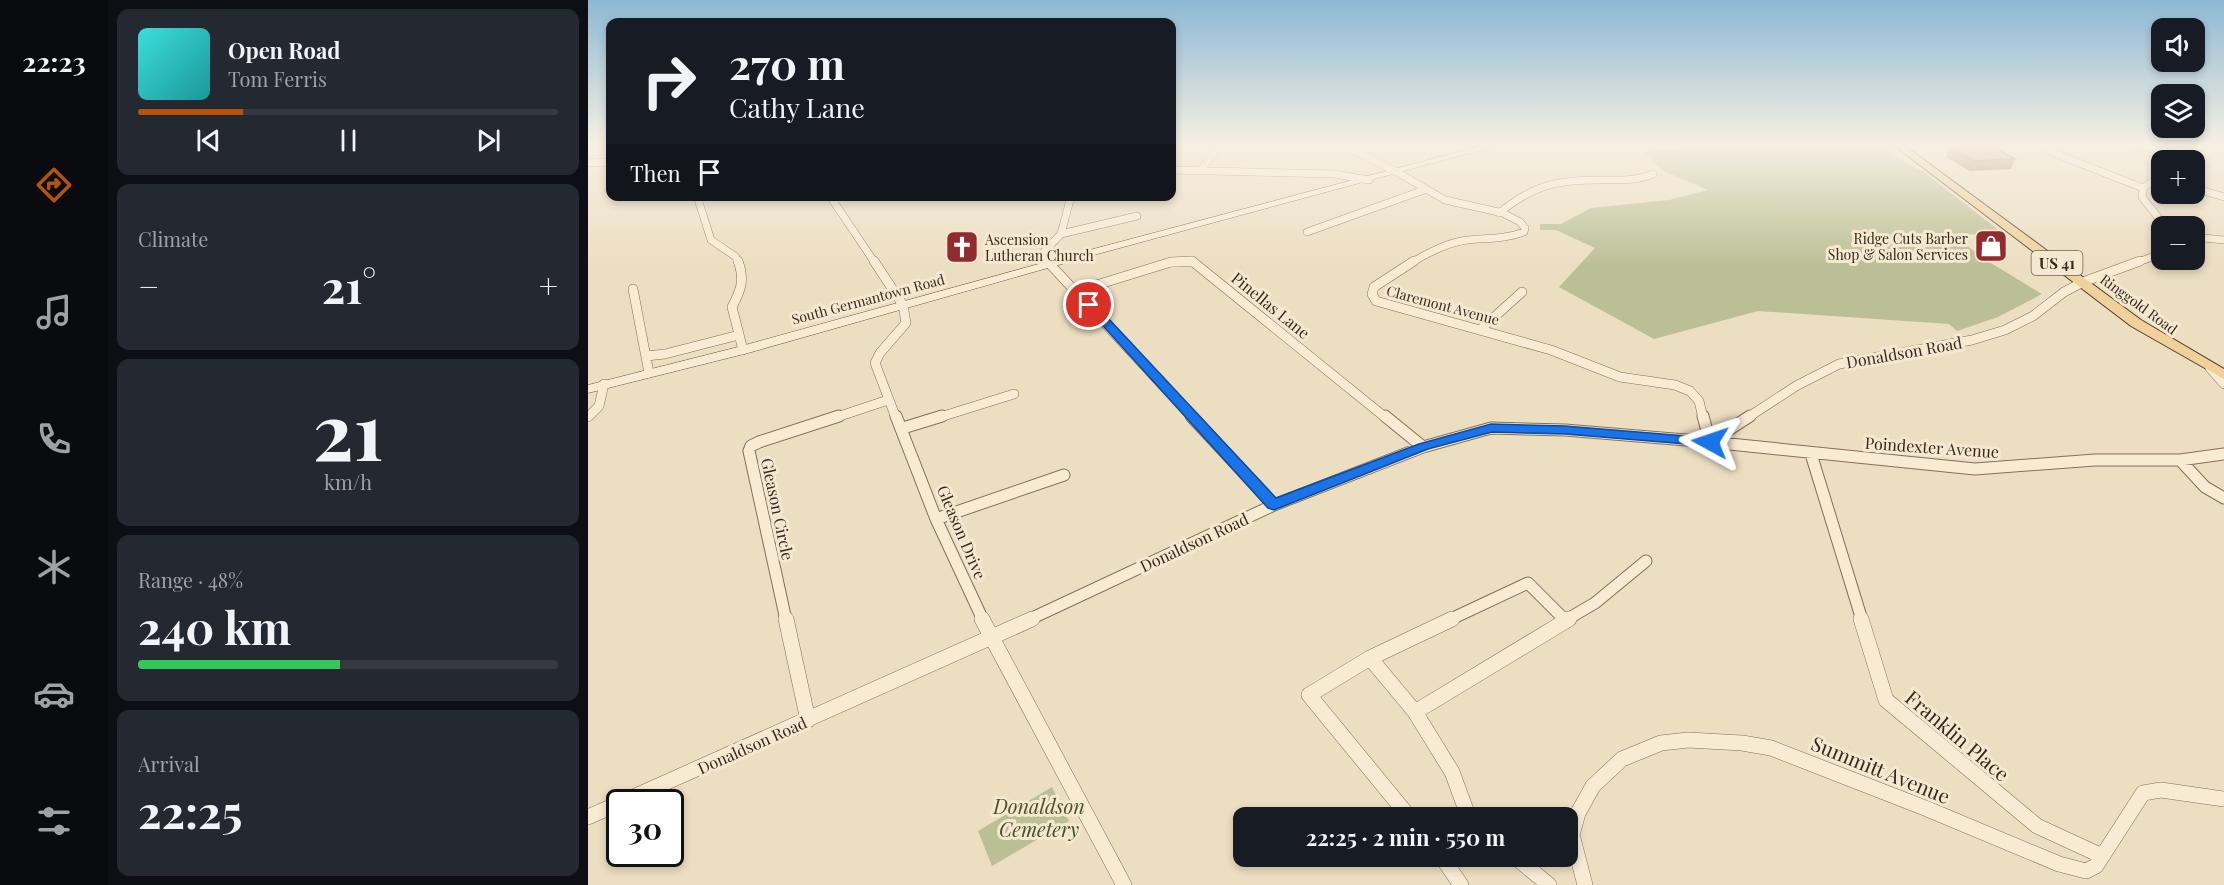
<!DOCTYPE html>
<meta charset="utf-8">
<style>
:root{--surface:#171b24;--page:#242831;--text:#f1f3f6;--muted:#9ea1a6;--line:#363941;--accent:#b45309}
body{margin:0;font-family:"Playfair Display",serif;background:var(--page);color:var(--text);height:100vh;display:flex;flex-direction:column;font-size:22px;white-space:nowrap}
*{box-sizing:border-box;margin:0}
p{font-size:20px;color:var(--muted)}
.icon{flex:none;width:33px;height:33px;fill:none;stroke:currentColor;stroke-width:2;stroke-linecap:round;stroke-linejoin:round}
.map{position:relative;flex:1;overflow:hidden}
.details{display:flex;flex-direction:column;gap:9px;padding:9px;background:#0d0f14;width:480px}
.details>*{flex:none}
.top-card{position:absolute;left:18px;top:18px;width:570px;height:183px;border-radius:12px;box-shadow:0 3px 9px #0003;background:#171b24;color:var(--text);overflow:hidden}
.buttons{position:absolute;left:1563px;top:18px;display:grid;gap:12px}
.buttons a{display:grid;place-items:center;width:54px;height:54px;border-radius:12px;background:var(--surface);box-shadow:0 3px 9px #0003;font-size:30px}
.speed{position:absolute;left:18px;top:789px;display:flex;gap:12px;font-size:30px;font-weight:700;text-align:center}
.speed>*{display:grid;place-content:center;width:78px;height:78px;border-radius:50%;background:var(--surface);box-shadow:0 3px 9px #0003;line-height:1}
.speed .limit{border:3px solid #111;border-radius:9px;background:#fff;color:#111}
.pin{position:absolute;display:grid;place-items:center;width:51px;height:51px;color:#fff;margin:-26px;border:3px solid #fff;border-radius:50%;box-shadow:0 2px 6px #0007}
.me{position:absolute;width:66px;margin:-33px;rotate:275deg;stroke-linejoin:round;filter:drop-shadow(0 0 4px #0008)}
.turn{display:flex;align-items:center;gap:21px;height:126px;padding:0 24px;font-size:27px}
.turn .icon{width:78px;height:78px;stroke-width:2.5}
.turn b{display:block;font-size:42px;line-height:51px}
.then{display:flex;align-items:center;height:57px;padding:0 24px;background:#0003;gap:12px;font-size:22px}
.big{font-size:45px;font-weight:700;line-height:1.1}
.details .card{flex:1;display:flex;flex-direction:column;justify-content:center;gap:9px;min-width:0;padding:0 21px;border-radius:12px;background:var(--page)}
.details .dial{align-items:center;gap:0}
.dial b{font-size:78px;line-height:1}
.song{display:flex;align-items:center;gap:18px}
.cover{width:72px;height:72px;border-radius:9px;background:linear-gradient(135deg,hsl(180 70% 55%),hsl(180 70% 35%))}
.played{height:6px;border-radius:3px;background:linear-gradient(90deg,var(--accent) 25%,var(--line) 25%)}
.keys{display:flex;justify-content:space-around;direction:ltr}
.heat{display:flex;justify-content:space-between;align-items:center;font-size:33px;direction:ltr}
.charge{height:9px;border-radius:4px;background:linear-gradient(90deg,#34c759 48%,var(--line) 0)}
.trip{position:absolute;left:645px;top:807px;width:345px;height:60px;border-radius:12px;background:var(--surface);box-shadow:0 3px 9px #0003;font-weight:700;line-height:60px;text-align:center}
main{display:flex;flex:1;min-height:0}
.menu{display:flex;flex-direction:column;width:108px;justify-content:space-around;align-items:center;background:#090b0e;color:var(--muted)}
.menu .icon{width:42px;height:42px}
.menu .current{color:var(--accent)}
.menu b{font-size:27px;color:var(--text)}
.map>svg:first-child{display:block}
.cemetery{fill:#bbbf95}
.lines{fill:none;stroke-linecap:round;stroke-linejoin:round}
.street-far3-casing{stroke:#856f59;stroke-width:8}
.street-far2-casing{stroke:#856f59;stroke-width:10}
.street-far1-casing{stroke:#856f59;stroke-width:13}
.street-casing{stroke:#856f59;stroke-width:16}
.secondary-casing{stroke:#67503c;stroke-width:1}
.primary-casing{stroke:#533d2e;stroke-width:2}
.street-far3{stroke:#f8ebd4;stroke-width:7}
.street-far2{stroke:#f8ebd4;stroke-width:9}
.street-far1{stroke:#f8ebd4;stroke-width:11}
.street{stroke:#f8ebd4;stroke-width:15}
.secondary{fill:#f8ebd4;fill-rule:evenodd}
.primary{fill:#efd199;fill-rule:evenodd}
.wall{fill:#ae8167}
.shaded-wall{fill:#8d6954}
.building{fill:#ca9678;stroke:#8d6954;stroke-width:1.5}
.route{fill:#1a73e8;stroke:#114b97;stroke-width:1.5}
.labels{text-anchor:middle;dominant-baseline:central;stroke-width:6;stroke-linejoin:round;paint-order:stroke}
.far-poi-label{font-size:14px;fill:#35281d;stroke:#f4e8d0;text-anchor:end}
.far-street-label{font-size:14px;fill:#35281d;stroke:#f4e8d0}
.shield{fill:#f4e8d0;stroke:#6e6253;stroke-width:1.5}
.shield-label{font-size:15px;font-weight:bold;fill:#35281d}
.street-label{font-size:16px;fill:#35281d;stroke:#f4e8d0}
.near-street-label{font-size:20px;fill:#35281d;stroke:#f4e8d0}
.near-park-label{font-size:20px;font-style:italic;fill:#485124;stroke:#f4e8d0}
</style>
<main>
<nav class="menu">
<b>22:23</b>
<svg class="icon current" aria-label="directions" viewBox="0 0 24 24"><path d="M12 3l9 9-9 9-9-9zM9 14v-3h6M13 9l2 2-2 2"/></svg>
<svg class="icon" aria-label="music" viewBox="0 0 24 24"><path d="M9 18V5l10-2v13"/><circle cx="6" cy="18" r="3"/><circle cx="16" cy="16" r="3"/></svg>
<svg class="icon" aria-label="phone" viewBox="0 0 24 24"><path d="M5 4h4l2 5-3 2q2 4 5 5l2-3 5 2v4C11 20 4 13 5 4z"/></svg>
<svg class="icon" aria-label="climate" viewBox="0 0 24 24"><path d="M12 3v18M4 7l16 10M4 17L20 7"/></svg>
<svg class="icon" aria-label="car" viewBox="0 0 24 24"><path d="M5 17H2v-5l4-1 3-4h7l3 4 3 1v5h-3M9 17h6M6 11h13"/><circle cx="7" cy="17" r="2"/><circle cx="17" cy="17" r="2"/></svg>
<svg class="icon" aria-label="filters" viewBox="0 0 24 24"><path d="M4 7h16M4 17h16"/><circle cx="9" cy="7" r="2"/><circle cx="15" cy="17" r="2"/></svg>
</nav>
<section class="details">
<div class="card">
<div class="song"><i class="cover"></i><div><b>Open Road</b><p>Tom Ferris</p></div></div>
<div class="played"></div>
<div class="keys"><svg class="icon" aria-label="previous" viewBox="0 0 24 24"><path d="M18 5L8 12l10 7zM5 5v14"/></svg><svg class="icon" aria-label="pause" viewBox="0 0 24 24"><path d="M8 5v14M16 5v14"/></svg><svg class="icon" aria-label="next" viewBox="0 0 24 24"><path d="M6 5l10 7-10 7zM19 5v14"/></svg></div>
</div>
<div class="card"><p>Climate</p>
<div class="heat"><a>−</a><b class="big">21°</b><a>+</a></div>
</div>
<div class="card dial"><b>21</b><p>km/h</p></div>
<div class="card"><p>Range · 48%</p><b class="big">240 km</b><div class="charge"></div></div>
<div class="card"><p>Arrival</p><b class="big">22:25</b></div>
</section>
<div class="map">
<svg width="1636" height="885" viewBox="0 0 1636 885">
<rect width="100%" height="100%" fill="#ecdec1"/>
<path class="cemetery" d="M1187 143H1231L1235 146 1284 143 1337 173 1413 232 1366 236 1398 260 1454 294 1410 317 1369 331 1361 324 1170 311 1066 339 971 287 1007 248 968 230H952V224H973L1003 208 1081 200 1120 190 1076 171 1055 152Z
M464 787 481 821 404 866 390 831Z"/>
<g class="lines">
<defs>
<path id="street-far3" d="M751 143 809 172 857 200 915 213 932 222 937 228 936 232C918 239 899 238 880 240 860 242 841 252 823 263
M1537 143 1590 155
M1463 152 1555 188
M0 163 22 162
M614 168 626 153
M584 170 746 174 781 180
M1574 181 1567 180 1555 188 1554 197 1577 226
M1606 188 1636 197
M109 196 123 240 148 257 150 263
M242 196 287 263
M911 213C947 184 969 180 1014 180 1032 180 1049 181 1065 174
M719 232 836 190
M473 234 549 216
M1606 241 1615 238 1636 240
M460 263 453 255 473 234 483 196
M581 263H606
M1548 263 1574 253"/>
<path id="street-far2" d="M150 261C157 280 153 290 144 307L155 350
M286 261 315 305 318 323 292 353 287 363 308 418
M459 261 605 418
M604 261 798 418
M826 261 786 287 784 294 788 301 963 350 1032 377 1087 385 1102 391 1111 401 1115 418
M45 289 61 373
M489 291 583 262 602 261
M893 329 934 292
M58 356 77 354 151 335
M1622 368 1636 384
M0 417 11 406 16 384
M246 418 300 400
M349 418 426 394
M1159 418 1208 386 1251 364 1384 340 1417 330 1445 316 1476 292 1495 282 1552 261"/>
<path id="street-far1" d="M308 416 348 519 395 620
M603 416 686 505
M797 416 835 447
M1115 416 1122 442 1387 469 1507 460H1592L1636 454
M315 428 354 416
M1223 454 1274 620
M1592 460 1617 487 1636 498
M348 519 476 475
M198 620 161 451 163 446 171 442 251 416
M440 620 686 505 835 447 903 428 977 430 1122 442 1162 416
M861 620 940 583 977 620
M978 620 1007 603 1058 561"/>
<path id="street" d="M198 619 220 720
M394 619 536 885
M976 619 978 621
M1273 619 1298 700 1449 826 1514 856
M782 658 864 619
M34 802 444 619
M0 817 32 803
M822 818 721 695 782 658 827 712
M881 818 864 772 827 712 981 619
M853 856 873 885
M926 856 961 885
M997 885 984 835 990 813 1005 786 1034 759 1073 743 1100 740 1154 743 1183 748 1337 808 1471 864 1498 871 1508 866 1555 793 1573 790 1636 799"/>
<path id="secondary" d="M904 143H919L502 256 160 353 0 393V385L150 347 494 252Z"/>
<path id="primary" d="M1303 143H1313L1553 320 1636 369V379L1543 326Z"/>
</defs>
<use href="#street-far3" class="street-far3-casing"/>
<use href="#street-far2" class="street-far2-casing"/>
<use href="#street-far1" class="street-far1-casing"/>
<use href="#street" class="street-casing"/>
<use href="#secondary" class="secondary-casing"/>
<use href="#primary" class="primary-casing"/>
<use href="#street-far3" class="street-far3"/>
<use href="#street-far2" class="street-far2"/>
<use href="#street-far1" class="street-far1"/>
<use href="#street" class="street"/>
<use href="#secondary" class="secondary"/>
<use href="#primary" class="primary"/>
</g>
<path class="wall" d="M1362 147 1427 159 1423 169 1382 171 1358 157Z
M362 236 384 237 387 246 373 252 368 251Z"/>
<path class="shaded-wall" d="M384 237 387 246 373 252 371 244Z"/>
<path class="building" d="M1392 143H1398L1427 159 1386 161 1362 147Z
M368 233 384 237 371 244 365 242 362 236Z"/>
<linearGradient id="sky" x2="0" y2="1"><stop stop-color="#8db8d4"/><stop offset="0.54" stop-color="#f6f0e3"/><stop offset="1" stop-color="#f6f0e3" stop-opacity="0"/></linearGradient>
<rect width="1636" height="267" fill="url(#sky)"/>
<path class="route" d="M498 302H505L688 498 831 444 903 424 977 426 1122 438 1129 442 1122 446 977 434 904 432 840 449 686 510 680 508 498 307Z"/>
<defs>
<symbol id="shop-square" viewBox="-11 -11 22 22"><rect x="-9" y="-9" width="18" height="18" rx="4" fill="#922b30" stroke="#f4e8d0"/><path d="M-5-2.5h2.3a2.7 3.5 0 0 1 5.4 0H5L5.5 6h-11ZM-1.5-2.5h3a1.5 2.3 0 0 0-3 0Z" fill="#fff"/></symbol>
<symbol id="church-square" viewBox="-11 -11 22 22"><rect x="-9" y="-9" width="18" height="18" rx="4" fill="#922b30" stroke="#f4e8d0"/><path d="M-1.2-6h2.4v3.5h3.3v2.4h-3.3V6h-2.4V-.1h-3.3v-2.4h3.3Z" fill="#fff"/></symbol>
</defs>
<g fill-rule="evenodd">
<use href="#shop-square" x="1384" y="227" width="38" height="38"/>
<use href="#church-square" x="355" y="228" width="38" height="38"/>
</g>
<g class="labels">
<g class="far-poi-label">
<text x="1380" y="238">Ridge Cuts Barber<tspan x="1380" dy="16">Shop &amp; Salon Services</tspan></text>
<text x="397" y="239" text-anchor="start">Ascension<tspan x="397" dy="16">Lutheran Church</tspan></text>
</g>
<g class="far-street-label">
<text transform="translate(280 299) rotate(-15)">South Germantown Road</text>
<text transform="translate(1551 304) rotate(36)">Ringgold Road</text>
<text transform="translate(855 305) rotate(15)">Claremont Avenue</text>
</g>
<rect class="shield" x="1443.5" y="251" width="51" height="24" rx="4.5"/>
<g class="shield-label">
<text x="1469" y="263">US 41</text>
</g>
<g class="street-label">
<text transform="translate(683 305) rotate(39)">Pinellas Lane</text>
<text transform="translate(1316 352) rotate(-10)">Donaldson Road</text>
<text transform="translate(1344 447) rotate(4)">Poindexter Avenue</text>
<text transform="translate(190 509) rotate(78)">Gleason Circle</text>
<text transform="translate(374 532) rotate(67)">Gleason Drive</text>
<text transform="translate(606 542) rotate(-25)">Donaldson Road</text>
<text transform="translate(164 745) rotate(-24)">Donaldson Road</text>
</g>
<g class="near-street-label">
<text transform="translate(1370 735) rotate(40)">Franklin Place</text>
<text transform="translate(1293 769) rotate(22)">Summitt Avenue</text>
</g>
<g class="near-park-label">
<text x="451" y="805">Donaldson<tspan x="451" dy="23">Cemetery</tspan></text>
</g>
</g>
</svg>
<div class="buttons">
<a><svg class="icon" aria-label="sound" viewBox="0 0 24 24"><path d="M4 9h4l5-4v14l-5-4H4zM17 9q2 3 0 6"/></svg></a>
<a><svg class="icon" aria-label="layers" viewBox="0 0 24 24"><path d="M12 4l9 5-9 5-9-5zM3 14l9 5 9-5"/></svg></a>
<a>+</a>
<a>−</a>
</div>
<div class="speed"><div class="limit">30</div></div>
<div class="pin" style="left:501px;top:305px;background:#d93025"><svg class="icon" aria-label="arrive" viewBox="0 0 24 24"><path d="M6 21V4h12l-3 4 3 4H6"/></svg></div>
<svg class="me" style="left:1122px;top:442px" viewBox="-20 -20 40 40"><path d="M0-17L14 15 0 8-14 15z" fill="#1a73e8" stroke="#fff" stroke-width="4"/></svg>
<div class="trip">22:25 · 2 min · 550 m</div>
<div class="top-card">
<div class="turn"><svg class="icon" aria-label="right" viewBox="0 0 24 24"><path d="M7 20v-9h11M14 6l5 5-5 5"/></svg><div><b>270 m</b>Cathy Lane</div></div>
<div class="then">Then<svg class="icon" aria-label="arrive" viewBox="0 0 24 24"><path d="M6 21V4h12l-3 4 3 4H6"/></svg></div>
</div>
</div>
</main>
